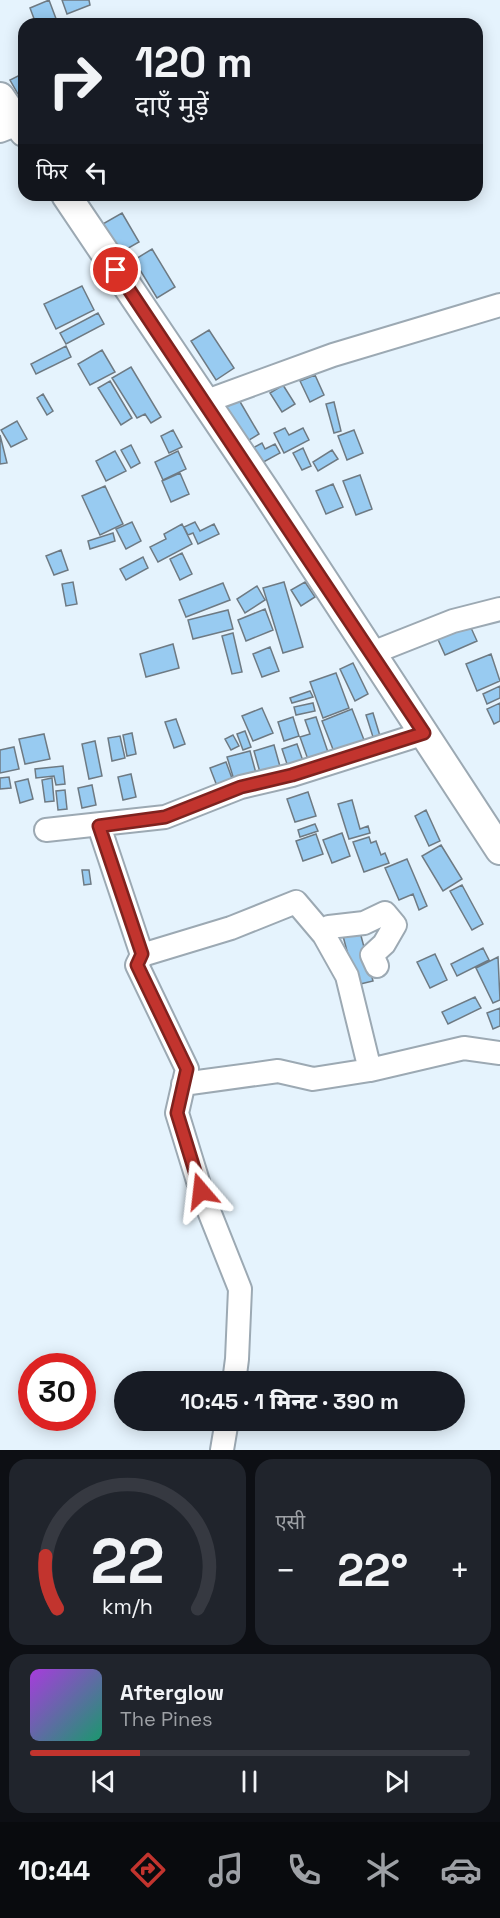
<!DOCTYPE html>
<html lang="hi">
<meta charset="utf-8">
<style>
:root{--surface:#171b24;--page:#20242c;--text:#f1f3f6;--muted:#9ea1a6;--line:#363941;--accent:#c2342e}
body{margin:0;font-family:"Space Grotesk","Noto Sans Devanagari",sans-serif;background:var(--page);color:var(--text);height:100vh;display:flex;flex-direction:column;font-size:22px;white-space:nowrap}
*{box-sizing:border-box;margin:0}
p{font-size:20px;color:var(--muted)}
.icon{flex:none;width:33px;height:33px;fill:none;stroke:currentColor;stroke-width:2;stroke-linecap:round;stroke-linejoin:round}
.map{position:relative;height:1450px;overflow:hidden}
.details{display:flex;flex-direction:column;gap:9px;padding:9px;background:#0d0f14;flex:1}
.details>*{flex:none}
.guide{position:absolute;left:18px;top:18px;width:465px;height:183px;border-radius:18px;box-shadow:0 3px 15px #0003;background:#171b24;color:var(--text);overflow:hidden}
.speed{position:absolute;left:18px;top:1353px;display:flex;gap:12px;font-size:30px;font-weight:700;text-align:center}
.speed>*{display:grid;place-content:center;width:78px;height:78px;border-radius:50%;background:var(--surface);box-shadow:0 3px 15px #0003;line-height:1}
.speed .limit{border:9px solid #d22;background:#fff;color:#111}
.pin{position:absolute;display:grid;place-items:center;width:51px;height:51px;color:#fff;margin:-26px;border:3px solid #fff;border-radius:50%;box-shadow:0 2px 6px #0007}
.me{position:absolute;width:66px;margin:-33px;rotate:343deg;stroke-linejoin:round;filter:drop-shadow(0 0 4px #0008)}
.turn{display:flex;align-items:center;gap:21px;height:126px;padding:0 18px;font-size:27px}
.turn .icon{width:78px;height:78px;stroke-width:2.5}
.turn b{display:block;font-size:42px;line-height:51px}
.then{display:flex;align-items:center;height:57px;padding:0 18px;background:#0003;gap:12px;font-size:22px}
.big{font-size:45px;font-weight:800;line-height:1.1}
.details .tile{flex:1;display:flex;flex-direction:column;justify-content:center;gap:9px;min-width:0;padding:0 21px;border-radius:18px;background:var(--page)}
.details .dial{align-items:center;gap:0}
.dial svg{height:156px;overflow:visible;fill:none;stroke:var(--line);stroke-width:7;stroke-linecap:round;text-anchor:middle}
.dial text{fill:var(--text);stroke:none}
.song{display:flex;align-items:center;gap:18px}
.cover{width:72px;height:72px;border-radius:9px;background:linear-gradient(135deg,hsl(280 70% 55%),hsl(160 70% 35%))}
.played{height:6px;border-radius:3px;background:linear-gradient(90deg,var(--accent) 25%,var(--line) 25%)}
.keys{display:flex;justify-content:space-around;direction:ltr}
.heat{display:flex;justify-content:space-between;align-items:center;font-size:33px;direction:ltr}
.details .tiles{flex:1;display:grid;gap:9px;grid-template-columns:1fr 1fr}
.tile:last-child{grid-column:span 2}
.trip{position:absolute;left:114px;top:1371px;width:351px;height:60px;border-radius:30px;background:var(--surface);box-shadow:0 3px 15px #0003;font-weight:800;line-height:60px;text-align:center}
.tabs{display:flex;height:96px;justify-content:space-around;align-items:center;background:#090b0e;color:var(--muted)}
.tabs .icon{width:42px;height:42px}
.tabs .current{color:var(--accent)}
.tabs b{font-size:27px;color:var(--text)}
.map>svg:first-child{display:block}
.building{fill:#98cbf1;stroke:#6e7a83;stroke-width:1.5}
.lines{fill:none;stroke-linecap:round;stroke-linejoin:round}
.minor-casing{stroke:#9ca9b3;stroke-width:26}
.tertiary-casing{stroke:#9ca9b3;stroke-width:32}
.minor{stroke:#fff;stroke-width:22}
.tertiary{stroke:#fff;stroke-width:28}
.route-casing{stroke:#7e221e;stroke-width:15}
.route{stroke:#c2342e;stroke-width:10}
</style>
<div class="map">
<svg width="500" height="1450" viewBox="0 0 500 1450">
<rect width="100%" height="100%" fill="#e5f3fd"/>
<path class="building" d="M49 0 58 24H36L30 8Z
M62 0H89L90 5 67 14Z
M24 73V100L22 101 10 80Z
M122 213 139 242 118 254 101 225Z
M152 249 175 287 157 298 134 260Z
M82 286 94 310 56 329 44 304Z
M98 313 104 324 66 344 60 333Z
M209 330 234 368 216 380 191 341Z
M66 346 71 357 36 374 31 364Z
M102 350 115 372 90 385 78 364Z
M131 367 161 417 151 423 145 414 137 418 112 378Z
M315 375 324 395 310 402 300 381Z
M110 381 132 418 121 425 98 388Z
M283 385 295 404 282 412 270 393Z
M43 394 53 411 47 415 37 398Z
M239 400 259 434 241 445 221 410Z
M334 402 341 431 334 433 326 404Z
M17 421 27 439 11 447 1 430Z
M285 428 289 435 303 428 309 440 284 453 274 433Z
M173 430 182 447 169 453 161 436Z
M354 430 363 453 347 460 338 436Z
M0 435 7 463 0 464Z
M262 443 265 449 275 444 280 453 258 465 249 450Z
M131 445 140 463 131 468 121 450Z
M303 448 311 466 302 470 293 453Z
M332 450 338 459 318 471 313 462Z
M115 451 126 471 106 481 96 461Z
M178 451 186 469 163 480 155 462Z
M180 473 189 494 171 502 162 481Z
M360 475 372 509 356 515 343 481Z
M333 484 343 507 326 514 316 491Z
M105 486 123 524 100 535 82 496Z
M132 522 141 541 126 549 116 529Z
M195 522 200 531 214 524 219 534 198 544 193 533 188 535 184 527Z
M182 524 192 544 158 562 150 547 166 539 164 534Z
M113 533 115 541 90 549 88 541Z
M61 550 68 570 54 575 46 556Z
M182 553 192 574 180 580 170 559Z
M143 557 148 568 126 580 120 569Z
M73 582 77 604 66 606 62 584Z
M284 582 303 647 283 653 263 588Z
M305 582 315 597 301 606 291 590Z
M223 583 230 600 186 617 179 600Z
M257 586 265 600 245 613 237 599Z
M265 609 273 630 246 641 238 620Z
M228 610 233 629 193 639 188 620Z
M467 619 477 641 445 655 435 633Z
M233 633 242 672 232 674 222 636Z
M173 644 179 668 146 677 140 654Z
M270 647 279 671 262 677 253 654Z
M491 654 500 681 477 691 466 664Z
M353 663 368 694 355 701 340 669Z
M336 673 349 708 323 718 310 682Z
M500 686V698L487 704 483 694Z
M310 691 313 697 292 703 290 698Z
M313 703 315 711 296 715 294 707Z
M500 703V721L494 724 487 709Z
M262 708 273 733 253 741 242 716Z
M352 709 366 745 336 757 322 721Z
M373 713 380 736 373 737 366 715Z
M293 717 299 736 284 741 278 722Z
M316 717 331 761 311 768 300 737 310 734 305 720Z
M176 719 185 744 174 748 165 722Z
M245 731 251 747 243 750 237 734Z
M132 733 136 754 127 756 123 735Z
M44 734 50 759 25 764 19 739Z
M233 735 239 746 231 750 225 739Z
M120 736 125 758 112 761 108 738Z
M95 741 102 776 89 779 82 744Z
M297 744 303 761 288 767 282 749Z
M274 745 281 770 261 776 254 751Z
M14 747 19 769 0 773V750Z
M250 751 257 777 235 783 227 757Z
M226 762 233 781 217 786 210 768Z
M63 766 65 784 56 785 54 776 36 778 35 769Z
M131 774 136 797 123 800 118 777Z
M9 777 11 788 0 789V778Z
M52 778 54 801 45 802 42 780Z
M28 779 33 799 20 803 15 782Z
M92 785 96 805 82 808 78 788Z
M65 790 67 809 58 810 56 791Z
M308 792 316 816 295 822 287 799Z
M352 800 360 829 368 826 370 833 349 839 338 804Z
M426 810 440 841 429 846 415 816Z
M315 824 318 831 300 837 298 830Z
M342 833 350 856 332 863 323 840Z
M316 834 323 854 303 861 296 841Z
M369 837 371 843 376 841 381 855 385 853 389 863 364 872 353 842Z
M441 845 462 879 443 891 422 856Z
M407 859 427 906 419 910 413 894 399 900 385 868Z
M82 870H89L91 884 84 885Z
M462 885 483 924 472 930 450 891Z
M360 932 373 981 356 985 343 936Z
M483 948 489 960 457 976 451 964Z
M435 954 447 980 430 988 417 962Z
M498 957 500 1000 493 1003 476 968Z
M475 997 481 1008 448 1024 442 1012Z
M500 1008V1026L493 1029 487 1013Z"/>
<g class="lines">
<defs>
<path id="minor" d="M0 131 18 124
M204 402 333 355 500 305
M372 653 453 621 500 609
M99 826 142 955
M46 830 165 817 241 787 292 775 425 733
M324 935 329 927 364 923 385 913 395 925 384 944 372 955 377 966
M183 1084 278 1071 313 1079 370 1070 464 1048 500 1053
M234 1382 237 1359 240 1289 201 1191 177 1113 187 1069 137 965 142 955 231 928 296 902 324 935 347 976 370 1070
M222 1450 227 1420"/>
<path id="tertiary" d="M0 97 24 132
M66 195 266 492 500 850"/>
</defs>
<use href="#minor" class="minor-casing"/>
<use href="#tertiary" class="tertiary-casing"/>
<use href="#minor" class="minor"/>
<use href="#tertiary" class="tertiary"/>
</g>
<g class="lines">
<defs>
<path id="route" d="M116 270 424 733 292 775 241 787 165 817 99 826 142 954 137 965 187 1069 177 1113 201 1191"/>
</defs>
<use href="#route" class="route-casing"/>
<use href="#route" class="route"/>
</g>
</svg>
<div class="speed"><div class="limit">30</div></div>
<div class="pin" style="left:116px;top:270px;background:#d93025"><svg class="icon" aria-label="arrive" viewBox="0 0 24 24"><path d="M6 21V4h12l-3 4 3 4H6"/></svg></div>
<svg class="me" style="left:201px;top:1191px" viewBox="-20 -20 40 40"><path d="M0-17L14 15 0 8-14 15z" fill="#c2342e" stroke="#fff" stroke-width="4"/></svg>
<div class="trip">10:45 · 1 मिनट · 390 m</div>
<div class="guide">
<div class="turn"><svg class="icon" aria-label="right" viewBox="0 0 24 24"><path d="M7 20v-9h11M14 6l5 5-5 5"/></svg><div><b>120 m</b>दाएँ मुड़ें</div></div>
<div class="then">फिर<svg class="icon" aria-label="left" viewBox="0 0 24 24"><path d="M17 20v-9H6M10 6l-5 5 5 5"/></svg></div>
</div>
</div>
<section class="details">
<div class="tiles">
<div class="tile dial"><svg viewBox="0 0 100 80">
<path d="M14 69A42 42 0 1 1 86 69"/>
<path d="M14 69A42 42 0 0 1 8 42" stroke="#c2342e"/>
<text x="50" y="56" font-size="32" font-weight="700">22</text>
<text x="50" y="72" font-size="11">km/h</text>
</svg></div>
<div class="tile"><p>एसी</p>
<div class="heat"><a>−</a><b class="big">22°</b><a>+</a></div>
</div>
<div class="tile">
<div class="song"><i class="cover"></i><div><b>Afterglow</b><p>The Pines</p></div></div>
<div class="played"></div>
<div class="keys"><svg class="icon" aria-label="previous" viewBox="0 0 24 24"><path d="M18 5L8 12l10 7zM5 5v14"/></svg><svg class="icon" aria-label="pause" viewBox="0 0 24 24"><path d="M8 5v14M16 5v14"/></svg><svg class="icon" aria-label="next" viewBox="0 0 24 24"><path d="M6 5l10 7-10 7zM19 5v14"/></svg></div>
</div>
</div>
</section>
<nav class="tabs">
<b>10:44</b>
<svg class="icon current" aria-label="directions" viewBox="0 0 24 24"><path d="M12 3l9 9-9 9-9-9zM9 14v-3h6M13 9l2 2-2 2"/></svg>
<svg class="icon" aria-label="music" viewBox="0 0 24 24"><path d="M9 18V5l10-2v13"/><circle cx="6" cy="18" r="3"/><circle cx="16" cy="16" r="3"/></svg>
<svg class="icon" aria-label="phone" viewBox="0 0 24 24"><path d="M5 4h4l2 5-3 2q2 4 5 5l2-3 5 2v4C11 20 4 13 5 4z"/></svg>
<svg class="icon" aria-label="climate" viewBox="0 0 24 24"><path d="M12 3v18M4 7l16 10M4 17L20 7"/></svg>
<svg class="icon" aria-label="car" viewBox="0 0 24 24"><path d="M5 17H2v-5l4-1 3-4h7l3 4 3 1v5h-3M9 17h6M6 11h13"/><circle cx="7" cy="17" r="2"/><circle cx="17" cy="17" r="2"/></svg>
</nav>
